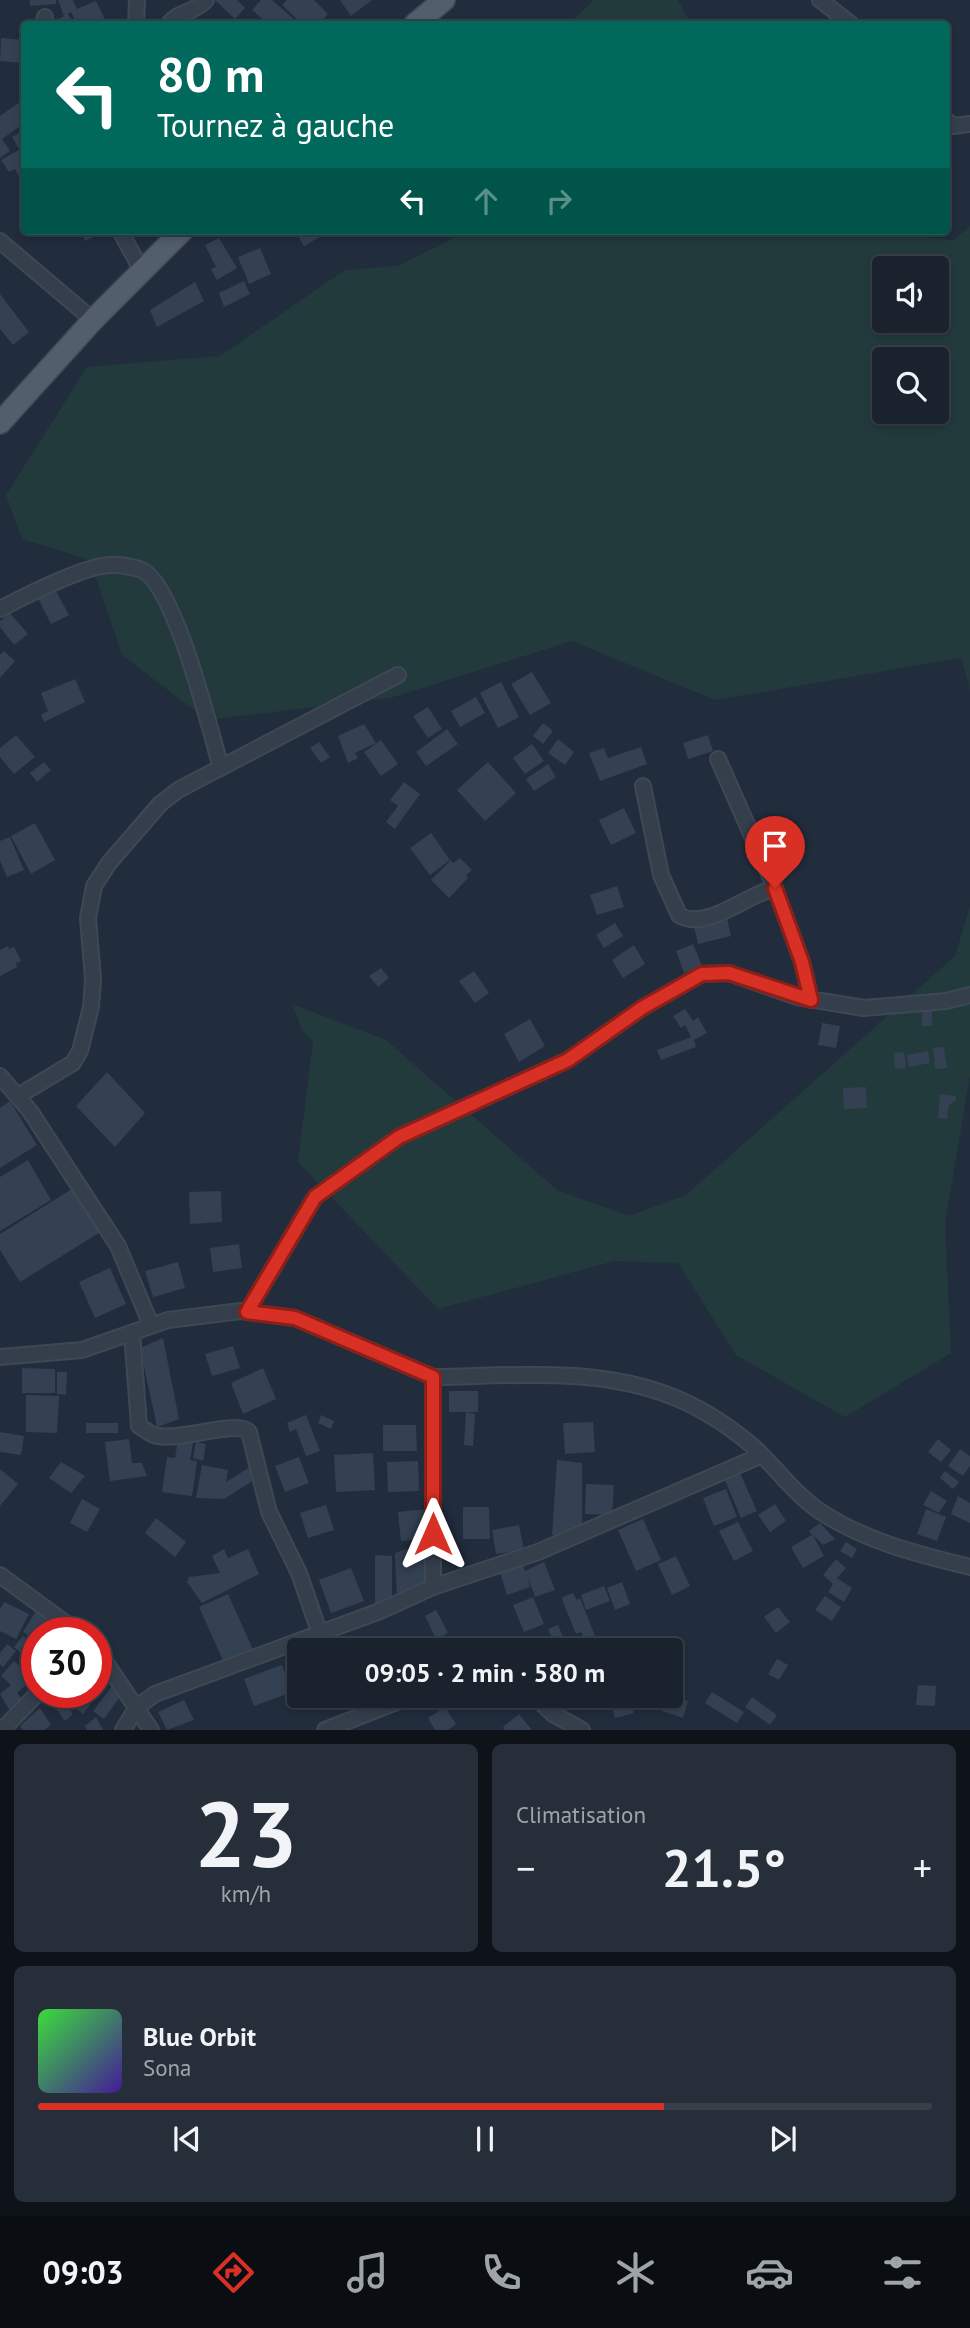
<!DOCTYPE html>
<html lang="fr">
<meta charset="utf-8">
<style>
:root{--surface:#19222d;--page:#262f39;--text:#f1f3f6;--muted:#9fa4aa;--line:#373f49;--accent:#d93025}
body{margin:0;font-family:"PT Sans",sans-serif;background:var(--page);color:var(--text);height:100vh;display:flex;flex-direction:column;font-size:26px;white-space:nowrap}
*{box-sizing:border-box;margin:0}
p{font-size:23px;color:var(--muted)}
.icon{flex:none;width:38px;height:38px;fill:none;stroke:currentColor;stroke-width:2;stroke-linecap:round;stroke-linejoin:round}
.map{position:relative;height:1730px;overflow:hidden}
.sheet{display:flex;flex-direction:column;gap:14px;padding:14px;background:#0e1319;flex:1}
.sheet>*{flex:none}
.top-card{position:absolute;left:21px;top:21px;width:929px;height:214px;border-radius:7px;box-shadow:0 4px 10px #0003,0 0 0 2px var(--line);background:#00695c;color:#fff;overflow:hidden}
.fabs{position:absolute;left:872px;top:256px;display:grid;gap:14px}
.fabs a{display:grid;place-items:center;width:77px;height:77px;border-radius:7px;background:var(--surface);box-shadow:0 4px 10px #0003,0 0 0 2px var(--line);font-size:35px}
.speed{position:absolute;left:21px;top:1617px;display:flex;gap:14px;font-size:35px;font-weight:700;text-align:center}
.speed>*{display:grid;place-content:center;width:91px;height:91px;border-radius:50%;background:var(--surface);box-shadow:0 4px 10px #0003,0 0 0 2px var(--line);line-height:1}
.speed .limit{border:10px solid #d22;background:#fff;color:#111}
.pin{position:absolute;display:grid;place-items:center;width:60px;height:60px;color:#fff;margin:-72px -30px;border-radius:50% 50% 50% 0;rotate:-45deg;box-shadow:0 0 7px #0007}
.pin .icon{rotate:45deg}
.me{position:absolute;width:77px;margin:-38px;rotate:0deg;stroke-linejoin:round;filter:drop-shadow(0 0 5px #0008)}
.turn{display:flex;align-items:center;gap:24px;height:147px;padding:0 21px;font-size:32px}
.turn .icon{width:91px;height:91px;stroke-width:2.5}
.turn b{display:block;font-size:49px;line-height:60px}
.lanes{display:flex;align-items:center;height:66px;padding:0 21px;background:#0003;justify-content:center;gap:35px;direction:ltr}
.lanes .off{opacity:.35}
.big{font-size:52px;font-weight:600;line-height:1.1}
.sheet .tile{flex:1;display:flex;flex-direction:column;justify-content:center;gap:10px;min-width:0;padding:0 24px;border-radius:10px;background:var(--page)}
.sheet .dial{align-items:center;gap:0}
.dial b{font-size:91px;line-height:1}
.song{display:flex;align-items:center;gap:21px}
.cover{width:84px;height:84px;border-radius:10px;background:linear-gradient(135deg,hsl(120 70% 55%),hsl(260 70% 35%))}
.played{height:7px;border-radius:4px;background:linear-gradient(90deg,var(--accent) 70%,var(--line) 70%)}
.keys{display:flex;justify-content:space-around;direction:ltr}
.heat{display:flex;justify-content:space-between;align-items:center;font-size:38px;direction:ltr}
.sheet .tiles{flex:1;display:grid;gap:14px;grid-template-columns:1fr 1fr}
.tile:last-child{grid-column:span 2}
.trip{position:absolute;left:287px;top:1638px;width:396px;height:70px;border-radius:7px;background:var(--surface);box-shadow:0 4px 10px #0003,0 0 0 2px var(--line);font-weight:600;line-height:70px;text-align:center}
.tab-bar{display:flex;height:112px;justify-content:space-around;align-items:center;background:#0a0e12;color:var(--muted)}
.tab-bar .icon{width:49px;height:49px}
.tab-bar .active{color:var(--accent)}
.tab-bar b{font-size:32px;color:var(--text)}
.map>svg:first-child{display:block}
.green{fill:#233a3d;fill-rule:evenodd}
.building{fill:#334152}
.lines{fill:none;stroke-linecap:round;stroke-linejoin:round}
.street-casing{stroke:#3e4855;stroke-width:18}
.primary-casing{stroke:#3e4855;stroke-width:24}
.street{stroke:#353f4c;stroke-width:14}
.primary{stroke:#535e6c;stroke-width:21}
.route-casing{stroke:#8d1f18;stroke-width:18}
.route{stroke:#d93025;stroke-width:12}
</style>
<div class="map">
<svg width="970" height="1730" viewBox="0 0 970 1730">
<rect width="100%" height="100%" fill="#212d3c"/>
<path class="green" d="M594 0H678L691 24H569Z
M970 226V690L961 658 715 700 572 641 390 698 207 720 122 655 90 560 22 539 6 495 87 367 220 356 345 270 398 266 468 231H854L954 240ZM884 268H936V320H884ZM884 359H936V411H884Z
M970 906V1076L945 1224 951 1353 845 1417 736 1355 678 1263 614 1261 438 1309 298 1162 313 1041 302 1030 292 1004 386 1040 557 1190 629 1216 686 1195 955 956Z"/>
<path class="building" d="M30 0H56V4L30 6Z
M58 0H73L77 9 96 1 106 22 77 24 71 12 68 14 74 24H50L64 16Z
M215 0H237L245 8 235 19Z
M261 0H272L296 21 293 24H268L252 10Z
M287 0H314L328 14 318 24H302L282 5Z
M340 0H372L351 16Z
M1 38 24 40V63L0 61Z
M24 99V123L2 139 10 151 0 158V116Z
M24 130V145L19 149 12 137Z
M24 147V181L22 182 15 169 9 172 1 160Z
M80 231H107L85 241Z
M295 231H325L327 233 304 246Z
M219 238 237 268 217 280 211 269 216 267 205 245Z
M260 248 271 274 249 284 238 257Z
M244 281 250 294 224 307 219 293Z
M195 282 204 301 157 327 150 310Z
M0 294 29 332 13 345 0 329Z
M55 589 69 615 51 624 38 598Z
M10 613 28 634 14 645 0 627V621Z
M4 651 15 661 0 678V655Z
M532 672 551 703 530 715 511 684Z
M75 679 85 702 44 722 41 715 48 711 41 693Z
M501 682 519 717 498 728 480 693Z
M476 697 485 713 460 727 451 711Z
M428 707 442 729 428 738 413 716Z
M543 723 553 731 543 744 533 736Z
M364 724 376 743 355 753 358 758 348 763 338 736Z
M447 729 458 744 426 766 416 752Z
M16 735 35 757 14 774 0 757V748Z
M708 735 713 751 688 759 683 743Z
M558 739 574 752 565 765 548 753Z
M381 740 398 764 381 776 364 752Z
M319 742 330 757 321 763 310 748Z
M532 744 544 761 525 774 513 758Z
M641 747 647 764 600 781 589 753 604 748 608 758Z
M44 762 51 770 37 782 30 773Z
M488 762 516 793 485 821 457 790Z
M548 764 556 777 534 791 526 779Z
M404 782 420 794 395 829 386 822 398 806 390 800Z
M624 808 636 833 611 845 599 820Z
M35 823 55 860 31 874 11 836Z
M431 833 450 860 430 875 410 848Z
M10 837 24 870 7 877 0 861V841Z
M460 858 472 870 466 875 468 878 449 898 431 880 451 860 453 863Z
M617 886 624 907 597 915 590 895Z
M726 914 731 936 698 944 693 922Z
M615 923 623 936 604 948 596 935Z
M693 944 702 966 684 973 676 951Z
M634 945 645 964 623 978 612 960Z
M8 946 9 949 14 947 21 961 16 963 17 967 0 976V950Z
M381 968 389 978 378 987 369 976Z
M474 971 489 993 475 1003 459 981Z
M922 1007H932V1026H922Z
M685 1009 693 1021 698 1017 707 1033 694 1040 696 1047 661 1060 657 1050 691 1037 685 1025 681 1028 673 1016Z
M530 1019 545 1046 519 1062 504 1034Z
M822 1023 840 1026 836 1048 818 1045Z
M944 1047 947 1068 935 1069 933 1048Z
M928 1051 930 1063 909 1067 907 1055Z
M904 1052 906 1068 895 1069 894 1053Z
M107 1072 145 1113 115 1147 76 1106Z
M866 1087 867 1108 844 1109 843 1088Z
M940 1094 956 1096V1100L949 1105 947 1119 938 1118Z
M10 1101 37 1145 0 1168V1108Z
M28 1160 51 1200 0 1231V1177Z
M75 1187 102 1231 20 1282 0 1250V1234Z
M221 1191 222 1222 190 1224 189 1192Z
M239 1244 242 1268 213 1272 210 1248Z
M178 1262 185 1288 153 1297 145 1271Z
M110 1268 126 1304 95 1318 79 1282Z
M163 1338 179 1419 157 1427 140 1348Z
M233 1346 240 1368 212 1376 205 1354Z
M22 1368 55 1369V1393H22Z
M263 1368 276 1399 243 1414 231 1383Z
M57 1372H67L66 1395 57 1394Z
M449 1391H478V1412H449Z
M26 1395 59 1396 57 1433 26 1432Z
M466 1412 475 1414 473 1446 464 1445Z
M306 1415 320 1451 306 1456 296 1429 290 1432 287 1423Z
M321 1415 334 1421 331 1429 318 1423Z
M593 1422 595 1452 565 1454 563 1423Z
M86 1423H118V1433H86Z
M383 1425H416L417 1451H383Z
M0 1432 24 1436 21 1455 0 1452Z
M129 1439 132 1463H142L147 1476 110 1481 105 1442Z
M178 1439 193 1442 190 1460 197 1461 192 1496 162 1492 167 1457 175 1458Z
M938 1439 951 1450 941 1462 928 1452Z
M196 1442 206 1444 203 1461 193 1458Z
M960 1449 970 1456V1466L963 1476 948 1466Z
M373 1453 375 1490 336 1492 334 1455Z
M299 1457 309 1483 285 1492 275 1466Z
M557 1460 582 1463V1533L552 1535Z
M418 1461 419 1491 388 1492 387 1462Z
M61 1462 85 1476 71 1493 49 1478Z
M255 1464 262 1475 224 1499 196 1498 202 1465 228 1470 226 1482Z
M0 1469 18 1484 0 1506Z
M739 1471 757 1511 741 1518 724 1478Z
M945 1471 959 1482 953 1489 940 1478Z
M586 1484 614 1485 612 1515 585 1514Z
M726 1489 737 1517 714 1526 703 1498Z
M931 1491 947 1501 939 1513 923 1505Z
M958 1496 970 1503V1523L951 1514Z
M82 1499 100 1509 87 1532 70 1523Z
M775 1504 786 1521 770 1532 758 1515Z
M326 1505 334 1530 308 1538 300 1513Z
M463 1507H489L490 1539H463Z
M427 1509 429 1538 401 1541 398 1512Z
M926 1509 946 1517 937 1541 917 1534Z
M156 1518 186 1542 175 1557 145 1533Z
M643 1519 661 1560 636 1571 618 1530Z
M738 1522 753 1551 734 1561 719 1531Z
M820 1523 835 1539 823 1545 813 1535 824 1556 803 1568 791 1547 812 1535 809 1531Z
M519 1525 524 1550 496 1554 492 1530Z
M430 1541 432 1586 397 1599 395 1553Z
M846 1542 857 1549 852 1558 840 1551Z
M224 1549 228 1558 248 1549 259 1574 202 1603 187 1582 189 1577 220 1573 212 1556Z
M375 1555 392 1556V1605H375Z
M676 1556 690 1586 672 1595 658 1564Z
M836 1559 846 1568 837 1578 852 1588 844 1602 828 1592 833 1584 823 1575Z
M522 1562 525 1571 544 1562 555 1590 535 1597 527 1575 530 1587 507 1595 499 1569Z
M351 1568 364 1601 331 1613 319 1580Z
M622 1582 630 1604 615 1610 607 1588Z
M604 1586 610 1601 586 1610 581 1595Z
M573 1593 577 1600 580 1598 595 1636 585 1641 581 1632 576 1634 563 1602 562 1597Z
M228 1594 255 1654 226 1667 199 1607Z
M825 1596 841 1607 832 1621 815 1610Z
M533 1597 544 1624 524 1632 513 1605Z
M4 1602 29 1614 16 1639 0 1631V1609Z
M778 1607 790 1622 776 1633 764 1617Z
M436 1610 448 1633 436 1639 425 1616Z
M36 1611 51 1620 44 1633H37V1640L23 1632Z
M558 1625 566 1644 556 1648 548 1629Z
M23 1636 30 1642 21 1653 14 1647Z
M360 1640 363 1650H338L337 1648Z
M34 1643 37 1651 28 1663 22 1659Z
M7 1644 16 1651 3 1667 0 1664V1653Z
M299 1657V1696H328L301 1705 286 1661Z
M777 1659 788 1665 779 1680 768 1674Z
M14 1661 33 1678 17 1693 23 1700 10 1711 0 1694 11 1685 1 1676Z
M282 1665 292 1692 254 1706 244 1679Z
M918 1685 936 1686 935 1706 916 1705Z
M112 1686 122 1694 104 1719 93 1711Z
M96 1687 101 1690 83 1714 68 1702 71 1697 63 1692H96Z
M712 1692 744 1712 737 1723 705 1703Z
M57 1693 73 1714 65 1721 49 1699Z
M353 1696H381L354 1709 347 1698Z
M626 1696H635L637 1703 631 1705 634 1713 615 1718 610 1701Z
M666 1696 688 1701 683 1718 662 1711Z
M752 1697 777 1715 770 1725 745 1707Z
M184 1700 194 1720 167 1730 158 1712Z
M445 1707 456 1724 448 1730H435L428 1718Z
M40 1708 51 1725 44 1730H23L20 1726Z
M519 1714 532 1730H505L503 1727Z
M96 1717 103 1730H87L85 1726Z"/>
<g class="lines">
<defs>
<path id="street" d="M820 0 851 24
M43 24 45 17
M136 24 137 0
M169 24C177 12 196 12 206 0
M947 121 953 126 970 124
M120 231 142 271
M0 241 93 320
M0 609C25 596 83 566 110 565 118 564 134 567 142 570 175 585 210 730 221 768
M718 759 775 888
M643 786 661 875 679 915C705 932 748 894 775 888L802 962 811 1000
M0 1076 30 1111 118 1246 151 1325
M18 1096 73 1063 80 1051 91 1007 93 979 88 918 94 886 109 863 160 804 178 790 398 675
M247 1312 315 1197 399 1137 568 1060 642 1008 702 974 729 973 797 997 864 1008 946 1001 970 995
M132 1333 139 1426C144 1429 149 1433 154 1435 176 1443 236 1419 249 1432L269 1512 299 1573 320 1634
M0 1357 82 1350 168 1320 241 1311 295 1318 433 1377
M0 1575 79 1633
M433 1587 538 1552 762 1455
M96 1648 151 1730
M534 1696 553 1714 582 1730
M2 1730 39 1692
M123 1730 137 1707 155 1694 380 1611 433 1587V1377C514 1376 599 1366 676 1398 705 1410 737 1431 760 1453 780 1473 797 1496 821 1512 867 1542 918 1554 970 1567
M325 1730 412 1696"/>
<path id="primary" d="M415 24 444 0
M0 423 93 320 182 231"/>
</defs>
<use href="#street" class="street-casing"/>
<use href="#primary" class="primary-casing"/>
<use href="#street" class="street"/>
<use href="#primary" class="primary"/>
</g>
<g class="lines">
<defs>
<path id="route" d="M433 1534V1377L295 1318 247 1312 315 1197 399 1137 568 1060 642 1008 702 974 729 973 811 1000 802 962 775 888"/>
</defs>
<use href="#route" class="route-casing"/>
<use href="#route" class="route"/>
</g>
</svg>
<div class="fabs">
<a><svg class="icon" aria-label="sound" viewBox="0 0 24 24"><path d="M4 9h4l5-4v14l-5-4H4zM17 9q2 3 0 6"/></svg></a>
<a><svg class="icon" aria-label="search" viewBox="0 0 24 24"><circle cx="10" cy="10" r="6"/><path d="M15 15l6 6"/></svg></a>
</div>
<div class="speed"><div class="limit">30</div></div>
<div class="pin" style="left:775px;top:888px;background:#d93025"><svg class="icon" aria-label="arrive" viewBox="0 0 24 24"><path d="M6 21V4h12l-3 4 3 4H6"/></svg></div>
<svg class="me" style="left:433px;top:1534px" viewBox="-20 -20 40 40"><path d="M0-17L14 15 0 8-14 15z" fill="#d93025" stroke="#fff" stroke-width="4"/></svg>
<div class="trip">09:05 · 2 min · 580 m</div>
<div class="top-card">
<div class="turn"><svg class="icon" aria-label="left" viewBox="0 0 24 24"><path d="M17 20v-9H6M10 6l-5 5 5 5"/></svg><div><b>80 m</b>Tournez à gauche</div></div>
<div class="lanes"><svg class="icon" aria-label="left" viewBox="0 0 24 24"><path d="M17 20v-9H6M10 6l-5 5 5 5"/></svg><svg class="icon off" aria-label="ahead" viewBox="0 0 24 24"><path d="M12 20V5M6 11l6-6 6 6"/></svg><svg class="icon off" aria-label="right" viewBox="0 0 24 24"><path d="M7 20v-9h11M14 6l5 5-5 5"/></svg></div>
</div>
</div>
<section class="sheet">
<div class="tiles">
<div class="tile dial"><b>23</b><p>km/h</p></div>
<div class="tile"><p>Climatisation</p>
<div class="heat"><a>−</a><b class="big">21.5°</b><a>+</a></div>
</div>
<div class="tile">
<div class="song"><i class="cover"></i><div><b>Blue Orbit</b><p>Sona</p></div></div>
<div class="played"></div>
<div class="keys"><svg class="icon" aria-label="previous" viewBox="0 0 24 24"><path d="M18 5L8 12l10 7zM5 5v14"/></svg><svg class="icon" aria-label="pause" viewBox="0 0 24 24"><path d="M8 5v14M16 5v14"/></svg><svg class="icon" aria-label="next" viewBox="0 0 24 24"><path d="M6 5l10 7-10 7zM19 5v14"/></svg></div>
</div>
</div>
</section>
<nav class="tab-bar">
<b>09:03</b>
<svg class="icon active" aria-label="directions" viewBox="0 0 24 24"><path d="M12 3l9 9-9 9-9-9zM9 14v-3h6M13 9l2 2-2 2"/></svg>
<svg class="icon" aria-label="music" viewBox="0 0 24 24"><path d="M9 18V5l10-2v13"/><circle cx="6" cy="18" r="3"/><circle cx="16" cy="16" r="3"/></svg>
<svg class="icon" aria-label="phone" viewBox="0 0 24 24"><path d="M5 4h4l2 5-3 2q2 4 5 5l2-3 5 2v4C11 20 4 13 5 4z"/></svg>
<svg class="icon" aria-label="climate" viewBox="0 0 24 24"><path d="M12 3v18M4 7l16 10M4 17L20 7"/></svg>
<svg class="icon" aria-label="car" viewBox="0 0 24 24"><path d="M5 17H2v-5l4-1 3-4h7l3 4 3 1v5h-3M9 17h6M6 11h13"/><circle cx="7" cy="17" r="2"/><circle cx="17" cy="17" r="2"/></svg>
<svg class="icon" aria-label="filters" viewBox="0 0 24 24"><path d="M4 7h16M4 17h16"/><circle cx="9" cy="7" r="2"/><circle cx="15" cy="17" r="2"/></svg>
</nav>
